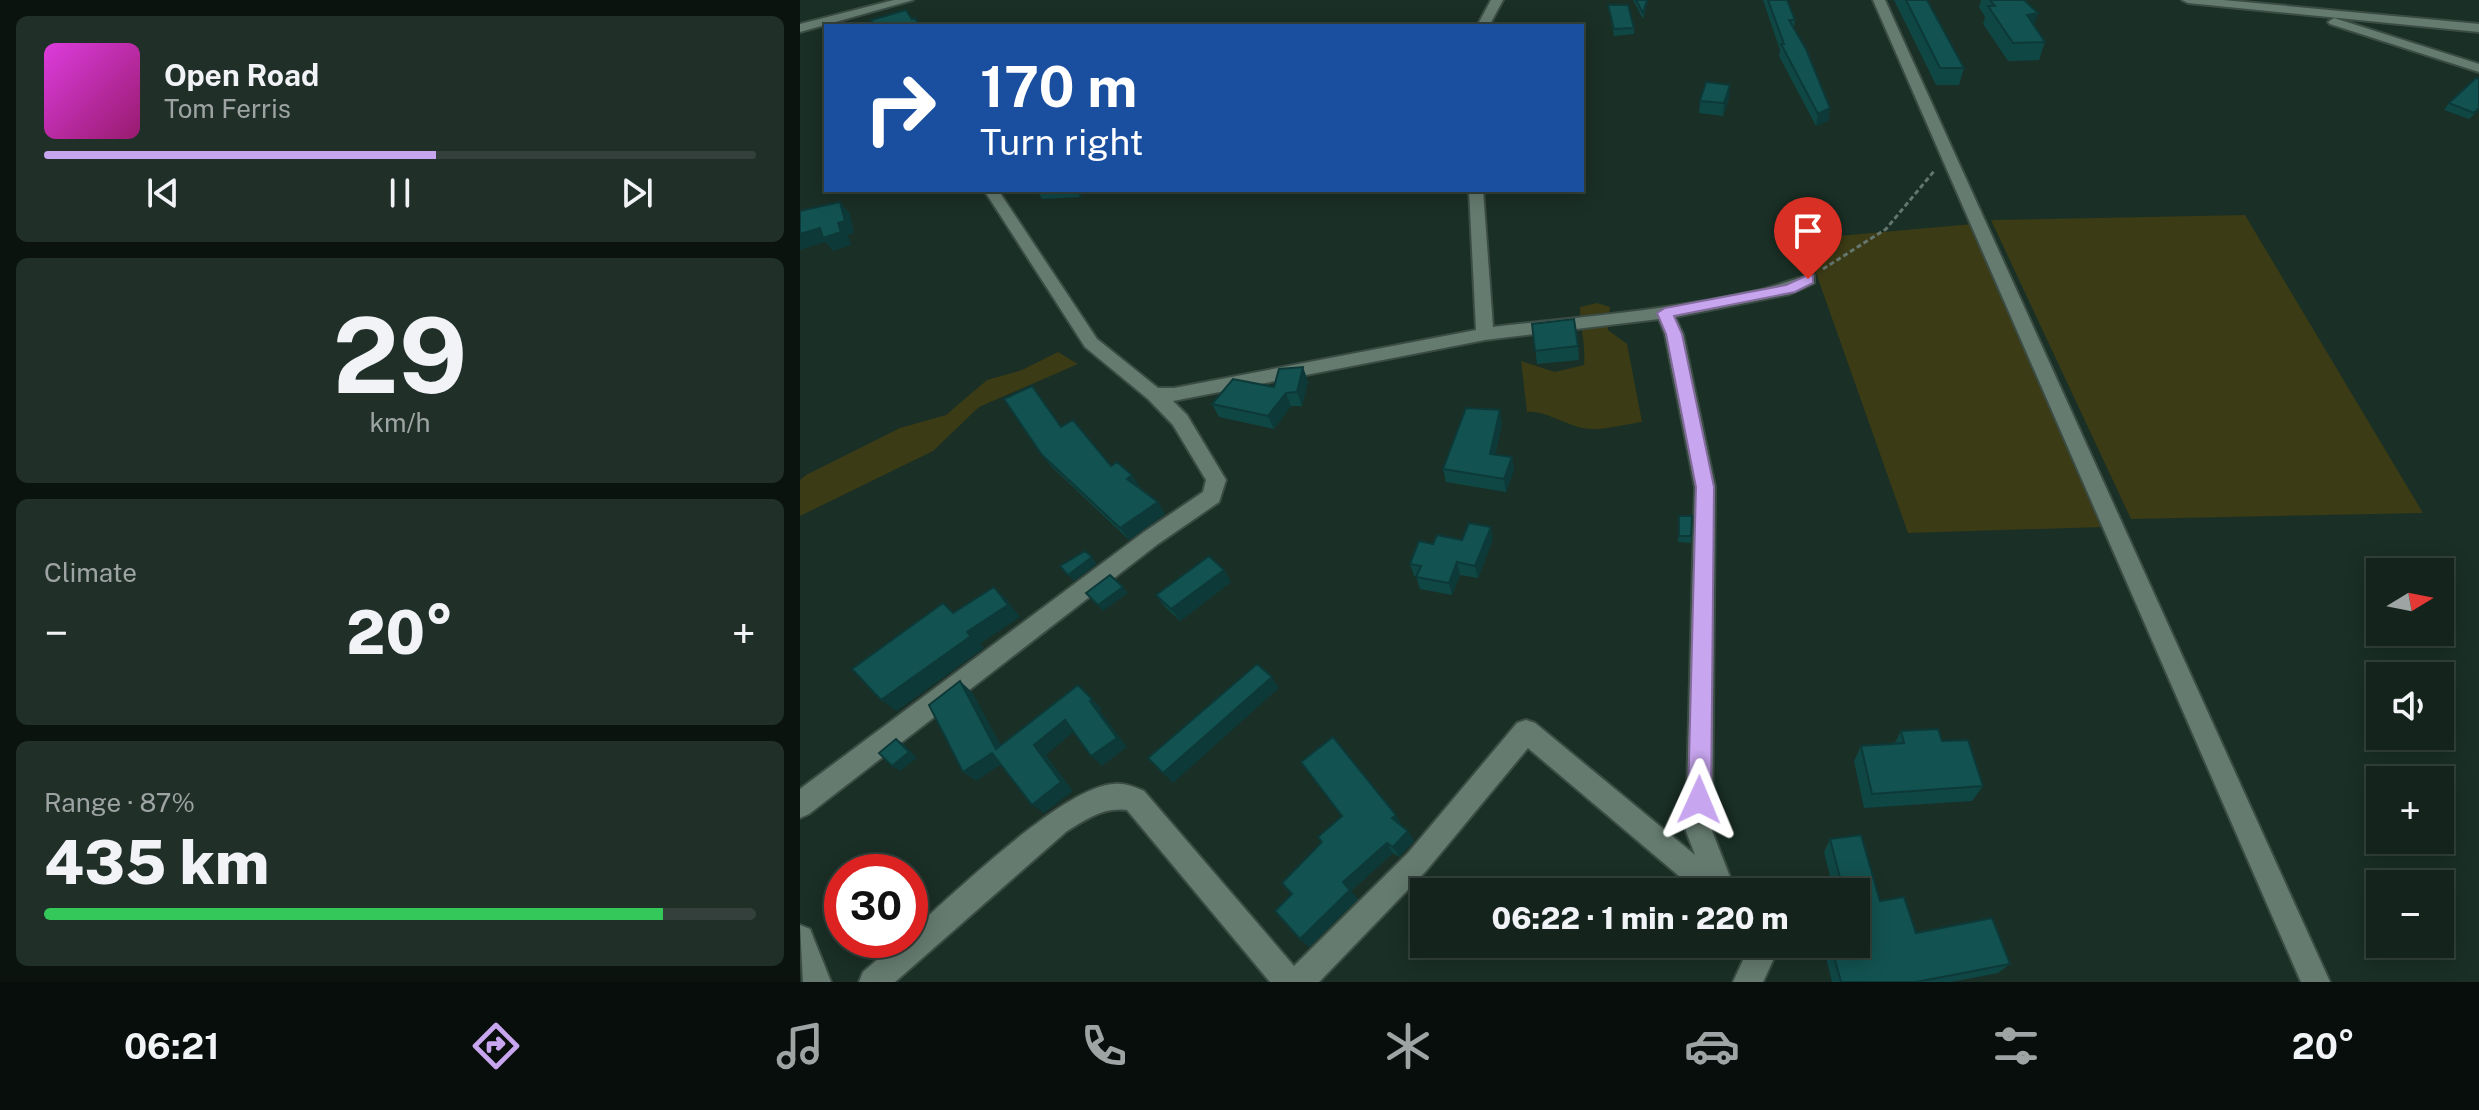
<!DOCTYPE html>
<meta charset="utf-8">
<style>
:root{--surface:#14231c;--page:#212f29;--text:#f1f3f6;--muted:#9da4a3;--line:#33403b;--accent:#c8a6ef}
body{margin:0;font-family:"Public Sans",sans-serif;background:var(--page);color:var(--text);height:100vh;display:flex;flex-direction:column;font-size:30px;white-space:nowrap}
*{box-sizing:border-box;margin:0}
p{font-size:26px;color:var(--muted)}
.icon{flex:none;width:44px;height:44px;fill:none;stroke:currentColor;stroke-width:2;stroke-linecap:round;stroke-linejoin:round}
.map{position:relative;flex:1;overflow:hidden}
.details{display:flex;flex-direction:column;gap:16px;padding:16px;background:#0b130f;width:800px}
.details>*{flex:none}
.guide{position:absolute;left:24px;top:24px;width:760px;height:168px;border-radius:0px;box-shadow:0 4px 20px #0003,0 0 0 2px var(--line);background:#1a4fa0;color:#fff;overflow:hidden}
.needle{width:52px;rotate:80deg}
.controls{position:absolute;left:1566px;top:558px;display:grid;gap:16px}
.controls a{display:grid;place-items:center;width:88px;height:88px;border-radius:0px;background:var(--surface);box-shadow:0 4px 20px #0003,0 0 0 2px var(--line);font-size:40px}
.speed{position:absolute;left:24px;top:854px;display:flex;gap:16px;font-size:40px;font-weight:700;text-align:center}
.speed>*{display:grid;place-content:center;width:104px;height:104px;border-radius:50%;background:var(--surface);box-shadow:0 4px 20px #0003,0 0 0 2px var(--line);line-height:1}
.speed .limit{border:12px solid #d22;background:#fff;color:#111}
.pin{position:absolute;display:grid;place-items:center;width:68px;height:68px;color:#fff;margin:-82px -34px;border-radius:50% 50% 50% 0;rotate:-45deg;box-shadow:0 0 8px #0007}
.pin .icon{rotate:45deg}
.me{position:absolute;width:88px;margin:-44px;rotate:1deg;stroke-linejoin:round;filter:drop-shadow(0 0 6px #0008)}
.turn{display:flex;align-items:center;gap:28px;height:168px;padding:0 24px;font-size:36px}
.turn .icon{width:104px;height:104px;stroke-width:2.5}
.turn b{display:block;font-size:56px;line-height:68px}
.big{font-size:60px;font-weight:800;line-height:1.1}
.details .widget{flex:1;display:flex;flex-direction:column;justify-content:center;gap:12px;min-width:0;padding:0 28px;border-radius:12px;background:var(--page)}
.details .dial{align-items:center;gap:0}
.dial b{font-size:104px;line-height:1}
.song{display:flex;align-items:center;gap:24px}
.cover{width:96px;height:96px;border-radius:12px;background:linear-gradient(135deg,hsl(300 70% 55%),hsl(320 70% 35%))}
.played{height:8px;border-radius:4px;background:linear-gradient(90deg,var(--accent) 55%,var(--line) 55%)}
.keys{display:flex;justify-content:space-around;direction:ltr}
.heat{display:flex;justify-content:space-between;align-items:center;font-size:44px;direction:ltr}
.charge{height:12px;border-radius:6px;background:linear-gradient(90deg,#34c759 87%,var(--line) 0)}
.trip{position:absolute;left:610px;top:878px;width:460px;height:80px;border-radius:0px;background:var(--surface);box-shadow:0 4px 20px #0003,0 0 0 2px var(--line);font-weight:800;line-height:80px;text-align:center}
.menu{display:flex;height:128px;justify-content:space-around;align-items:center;background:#080e0b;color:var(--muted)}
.menu .icon{width:56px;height:56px}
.menu .active{color:var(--accent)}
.menu b{font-size:36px;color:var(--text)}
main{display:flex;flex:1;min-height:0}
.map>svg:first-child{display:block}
.green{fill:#3b3b15}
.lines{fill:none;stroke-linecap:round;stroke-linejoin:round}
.street-casing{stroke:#3b4c44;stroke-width:4}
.path{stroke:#64766e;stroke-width:3;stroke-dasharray:5 3;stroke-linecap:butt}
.street{fill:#657b70;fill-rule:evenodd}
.wall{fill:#0f4745}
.shaded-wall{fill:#0d3938}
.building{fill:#125250;stroke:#0d3938;stroke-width:2}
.route{fill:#c8a6ef;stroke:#826c9b;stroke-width:2}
</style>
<main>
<section class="details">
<div class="widget">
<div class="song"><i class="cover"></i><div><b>Open Road</b><p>Tom Ferris</p></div></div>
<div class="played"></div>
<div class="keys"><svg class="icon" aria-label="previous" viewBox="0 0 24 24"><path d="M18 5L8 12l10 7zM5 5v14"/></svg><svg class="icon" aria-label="pause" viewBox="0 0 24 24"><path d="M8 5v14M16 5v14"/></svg><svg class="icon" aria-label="next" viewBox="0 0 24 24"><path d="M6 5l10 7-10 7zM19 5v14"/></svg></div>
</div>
<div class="widget dial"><b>29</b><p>km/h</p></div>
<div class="widget"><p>Climate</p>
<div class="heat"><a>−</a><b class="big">20°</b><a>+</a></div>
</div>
<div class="widget"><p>Range · 87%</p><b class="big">435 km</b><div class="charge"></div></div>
</section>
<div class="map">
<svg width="1679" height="982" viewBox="0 0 1679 982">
<rect width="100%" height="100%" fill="#1a2f26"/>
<path class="green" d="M1445 215 1623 513 1331 519 1191 220Z
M1173 224 1303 527 1108 533 1004 239Z
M797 303 810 307 808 330 827 344 842 422C826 424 806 430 790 429 768 428 747 410 727 412L721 361 755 372 784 365C786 345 780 327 780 307Z
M258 352 278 364 179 407 133 451 0 516V480L6 475 100 428 146 415 187 380 222 370Z"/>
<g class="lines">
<defs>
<path id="street" d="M94 0H113L0 32V24Z
M691 0H703L689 26H677Z
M1073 0H1085L1530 982H1501Z
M1382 0H1423L1679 24V32L1388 3Z
M1534 18 1679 64V72L1530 24 1528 22Z
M184 190H198L297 339 358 388H374L676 330 669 190H683L693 327C781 317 869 310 956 291 968 289 1007 274 1014 275V283L990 294 875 317 883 334 915 487 912 831 936 892H898L728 748 626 871 519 982H470L327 810C303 807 287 819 267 831L95 982H59L63 972 100 940H110V932C153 895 262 787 314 784 325 783 334 787 344 791L494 966 608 853 717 723 726 720 735 723 895 855 886 831 895 487 865 334 859 319 685 340 373 401 387 415 426 480 419 502 358 544 9 814 0 818V789L344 532 403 492 406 480 373 425 348 399 285 347Z
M0 925 10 929 31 982H3Z
M938 944H968L974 958 963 982H933L944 958Z"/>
</defs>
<use href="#street" class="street-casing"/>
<path class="path" d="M1023 269 1086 229 1135 170"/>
<use href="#street" class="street"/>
</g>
<path class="wall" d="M833 0H848L843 19Z
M963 0H987L995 20 994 28 1030 108 1028 121 1016 126 979 56 980 50Z
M1094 0H1127L1164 68 1159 85H1136Z
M1181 0H1224L1234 25 1245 42 1239 60 1208 61 1183 24 1185 17 1179 7Z
M808 5 834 28V34L814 36Z
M929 98 923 116 899 113 900 101Z
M1649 103 1679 110 1669 119 1644 110Z
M237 190H284L280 197 242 199Z
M732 324 778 346 779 360 737 364Z
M508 381 502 406H491L474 429 419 417 412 404 474 387Z
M702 423 695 455 712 457 714 470 706 492 646 482 643 469Z
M261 427 340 487 358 502 365 514 329 540 251 466 242 455Z
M879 516H892L891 543 878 542Z
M693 539 678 578 660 575 652 595 620 589 616 576H614L610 564 633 544 662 540Z
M424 570 431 582 380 621 365 607 356 595Z
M1101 731 1142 741 1183 786 1172 801 1064 808 1054 761 1061 746 1094 744Z
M596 815 602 826 608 831 614 841 599 857 593 853 551 891 558 899 509 947Z
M1030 839 1080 901 1116 933 1210 964 1198 973 1151 982H1032L1026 958 1032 949 1035 948 1034 944H1056V892H1034L1024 852Z"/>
<path class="shaded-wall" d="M1238 13 1232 31 1227 15Z
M930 85 929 98 923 116 924 103Z
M1030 108 1028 121 1016 126 1018 114Z
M276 190H284L280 197Z
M40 202 50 214 54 233 48 235 51 245 33 251 25 242 0 250V234L38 223Z
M503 367 508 381 502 406 497 392Z
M486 393 491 406 474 429 468 416Z
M700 410 702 423 693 467 690 454Z
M712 457 714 470 706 492 704 479Z
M332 475 340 487 335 490 327 479Z
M358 502 365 514 329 540 320 528Z
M691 527 693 539 678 578 675 566Z
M292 557 297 564 274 581 268 575Z
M657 562 660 575 652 595 649 583Z
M424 570 431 582 380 621 371 609Z
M194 587 206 599 220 617 180 644 184 648 97 711 81 700 167 632Z
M323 587 328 593 303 611 298 605Z
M472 677 479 688 373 783 363 773Z
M160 681 172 692 208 758 196 749Z
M278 685 302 709 300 711 327 747 302 766 291 756Z
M265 720 276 730 246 755 273 791 244 813 232 805 234 745Z
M96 739 104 744 117 758 100 771 92 766Z
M192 753 205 762 176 781 163 772Z
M596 815 602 825 599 829 592 818Z
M608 831 614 841 599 857 593 847Z
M587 843 593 853 551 891 558 899 509 947 500 939 543 882Z"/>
<path class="building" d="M836 0H847L843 13Z
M968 0H987L995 20H989L1006 49 1030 108 1018 114 981 44H984Z
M1106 0H1127L1164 68H1140Z
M1190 0H1224L1238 13 1227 15 1245 42 1213 43 1188 6H1195Z
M808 5H828L834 28 814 29Z
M106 10 112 19 115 18 119 26H75L71 20Z
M1676 78 1679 79V108L1674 113 1649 103Z
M906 82 930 85 924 103 900 101Z
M40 202 45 221 38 223 41 232 23 238 20 228 0 234V211Z
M774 319 778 346 735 351 732 324Z
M503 367 497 392 486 393 468 416 412 404 433 379 474 387 479 369Z
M232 386 261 427 273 420 311 466 317 462 332 475 327 479 358 502 320 528 242 455 204 399Z
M666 408 700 410 690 454 712 457 704 479 643 469Z
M879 516H892L891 536H879Z
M669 523 691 527 675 566 657 562 649 583 616 577 621 566 610 564 619 541 633 544 637 535 662 540Z
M285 551 292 557 268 575 260 566Z
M409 556 424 570 371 609 356 595Z
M310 575 323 587 298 605 286 593Z
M194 587 208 605 167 632 171 636 81 700 52 669 143 603 153 613Z
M457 664 472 677 363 773 348 758Z
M160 681 196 749 278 685 292 699 290 701 317 738 291 756 265 720 234 745 261 782 232 805 192 753 163 772 129 705Z
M1138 729 1142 741 1168 740 1183 786 1072 794 1061 746 1104 743 1101 731Z
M533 737 596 815 592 818 608 831 593 847 587 843 543 882 550 890 500 939 475 911 492 894 482 883 522 842 518 837 542 816 501 762Z
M96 739 109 752 92 766 79 753Z
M1061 835 1080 901 1104 897 1116 933 1192 918 1210 964 1116 982H1041L1032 949 1044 946 1043 944H1056V892H1040V890L1043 889 1030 839Z"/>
<path class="route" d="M1008 275 1013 276V283L995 292 874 316 882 334 914 487 911 800 908 808 899 812 891 808 888 800 896 487 866 334 857 313 865 308 986 285Z"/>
</svg>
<div class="controls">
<a><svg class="needle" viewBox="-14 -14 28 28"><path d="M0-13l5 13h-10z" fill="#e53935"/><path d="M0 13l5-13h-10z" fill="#9da4a3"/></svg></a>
<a><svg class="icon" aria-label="sound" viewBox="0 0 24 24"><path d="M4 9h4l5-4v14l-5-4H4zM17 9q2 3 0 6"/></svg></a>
<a>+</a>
<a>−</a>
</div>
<div class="speed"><div class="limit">30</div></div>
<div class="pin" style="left:1008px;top:279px;background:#d93025"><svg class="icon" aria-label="arrive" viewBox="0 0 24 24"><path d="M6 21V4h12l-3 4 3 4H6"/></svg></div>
<svg class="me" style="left:899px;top:800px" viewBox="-20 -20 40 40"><path d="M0-17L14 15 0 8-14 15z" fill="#c8a6ef" stroke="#fff" stroke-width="4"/></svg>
<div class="trip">06:22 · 1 min · 220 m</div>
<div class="guide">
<div class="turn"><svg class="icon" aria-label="right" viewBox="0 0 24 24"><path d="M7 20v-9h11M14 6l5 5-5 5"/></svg><div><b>170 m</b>Turn right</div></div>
</div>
</div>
</main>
<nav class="menu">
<b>06:21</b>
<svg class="icon active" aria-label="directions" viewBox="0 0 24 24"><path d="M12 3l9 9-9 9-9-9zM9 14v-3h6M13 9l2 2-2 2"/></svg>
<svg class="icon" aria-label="music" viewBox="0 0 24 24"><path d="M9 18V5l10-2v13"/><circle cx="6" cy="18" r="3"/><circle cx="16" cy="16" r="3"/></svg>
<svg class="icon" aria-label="phone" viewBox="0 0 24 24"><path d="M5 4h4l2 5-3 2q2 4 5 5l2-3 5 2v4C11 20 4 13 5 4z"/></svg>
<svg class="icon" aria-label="climate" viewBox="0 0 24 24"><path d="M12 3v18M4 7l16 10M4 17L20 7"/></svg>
<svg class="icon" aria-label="car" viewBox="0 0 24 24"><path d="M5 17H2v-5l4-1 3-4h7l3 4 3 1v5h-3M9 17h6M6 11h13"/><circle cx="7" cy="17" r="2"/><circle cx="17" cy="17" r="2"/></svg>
<svg class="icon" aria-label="filters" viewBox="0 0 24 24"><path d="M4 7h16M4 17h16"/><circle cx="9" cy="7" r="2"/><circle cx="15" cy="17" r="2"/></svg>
<b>20°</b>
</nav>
